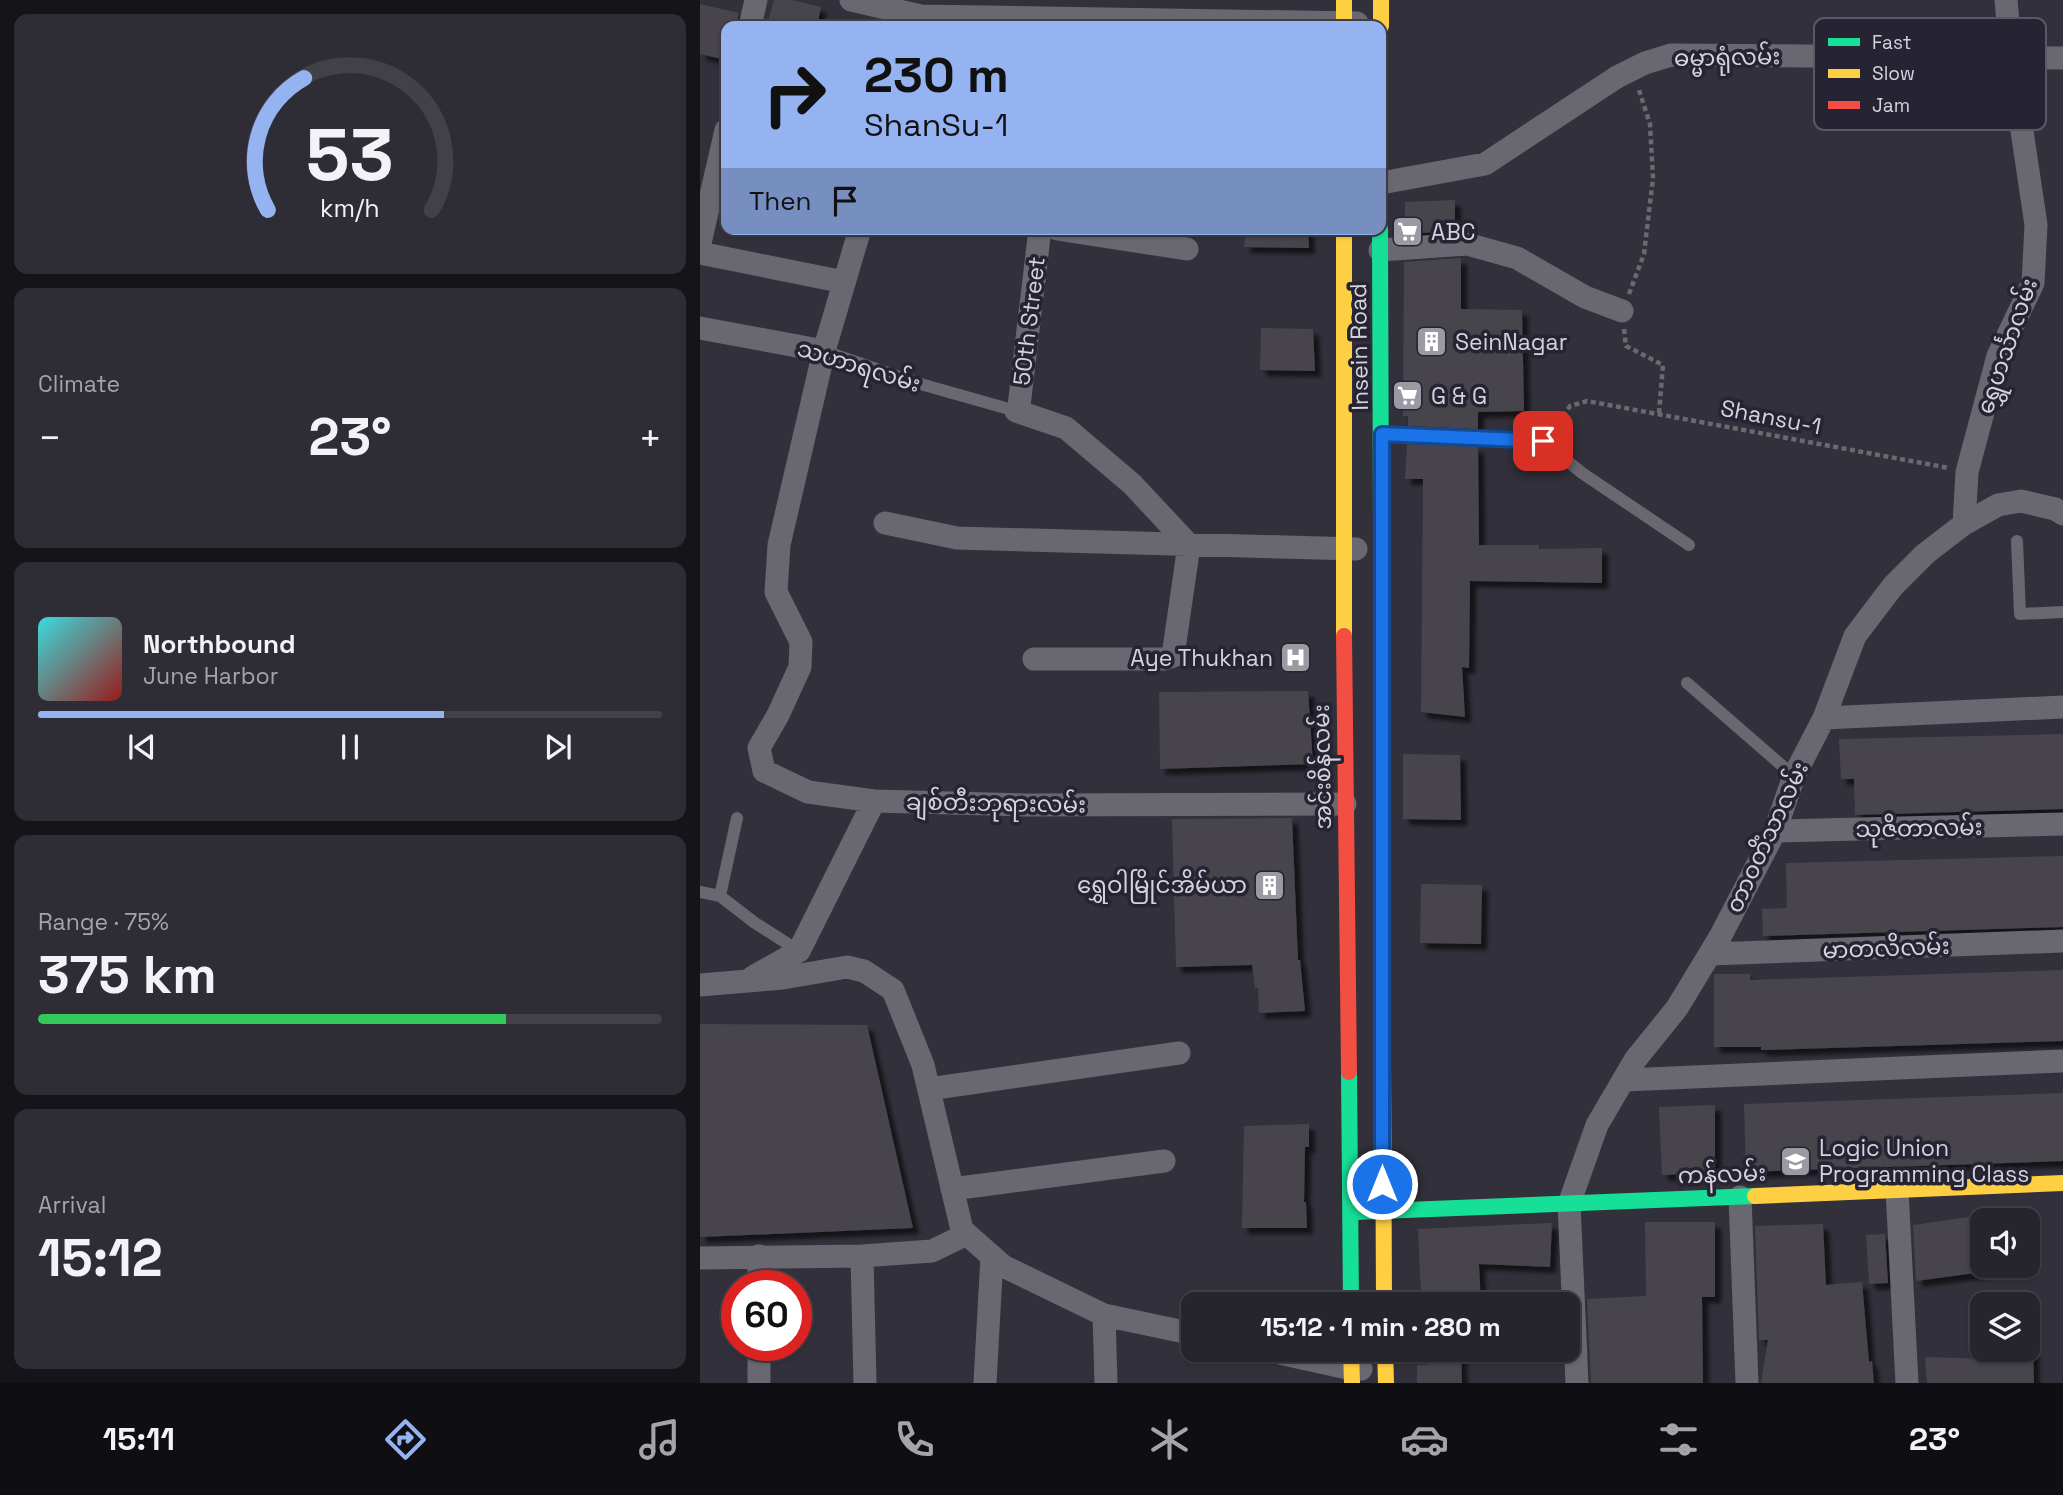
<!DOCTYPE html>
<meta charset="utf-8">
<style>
:root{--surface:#26242c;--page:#2e2c34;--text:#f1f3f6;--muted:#a4a4a9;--line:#424148;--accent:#95b2f1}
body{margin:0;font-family:"Space Grotesk","Noto Sans Myanmar",sans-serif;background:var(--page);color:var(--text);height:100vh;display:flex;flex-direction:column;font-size:26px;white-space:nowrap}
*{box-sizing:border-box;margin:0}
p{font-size:23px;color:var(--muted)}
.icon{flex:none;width:38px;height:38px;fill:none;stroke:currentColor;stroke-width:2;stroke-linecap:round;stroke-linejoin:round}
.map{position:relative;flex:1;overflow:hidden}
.details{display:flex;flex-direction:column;gap:14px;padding:14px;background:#151418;width:700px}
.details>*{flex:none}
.guide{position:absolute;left:21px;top:21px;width:665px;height:214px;border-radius:14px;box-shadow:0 2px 5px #0004,0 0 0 2px var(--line);background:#95b2f1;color:#111;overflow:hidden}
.fabs{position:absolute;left:1270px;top:1208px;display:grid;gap:14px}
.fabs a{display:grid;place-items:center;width:70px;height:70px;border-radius:14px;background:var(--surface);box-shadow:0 2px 5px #0004,0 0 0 2px var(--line);font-size:35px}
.speed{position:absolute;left:21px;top:1270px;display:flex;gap:14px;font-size:35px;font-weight:700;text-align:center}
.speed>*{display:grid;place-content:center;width:91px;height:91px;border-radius:50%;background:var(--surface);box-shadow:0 2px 5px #0004,0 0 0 2px var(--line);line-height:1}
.speed .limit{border:10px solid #d22;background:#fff;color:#111}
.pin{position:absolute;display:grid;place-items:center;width:60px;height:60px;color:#fff;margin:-30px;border-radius:14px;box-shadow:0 4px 10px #0006}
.me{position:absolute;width:77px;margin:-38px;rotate:0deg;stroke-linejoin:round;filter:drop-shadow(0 0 5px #0008)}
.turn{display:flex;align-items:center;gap:24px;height:147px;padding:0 28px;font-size:32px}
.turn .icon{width:91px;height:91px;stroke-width:2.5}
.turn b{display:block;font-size:49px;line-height:60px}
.then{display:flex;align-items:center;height:66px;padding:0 28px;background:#0003;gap:14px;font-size:26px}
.big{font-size:52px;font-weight:600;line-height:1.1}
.details .tile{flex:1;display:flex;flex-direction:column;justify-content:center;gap:10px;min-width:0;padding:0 24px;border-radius:14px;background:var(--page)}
.details .dial{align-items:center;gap:0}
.dial svg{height:182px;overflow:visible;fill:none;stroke:var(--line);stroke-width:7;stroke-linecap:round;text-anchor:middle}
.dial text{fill:var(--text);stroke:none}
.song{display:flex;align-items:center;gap:21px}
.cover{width:84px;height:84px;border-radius:10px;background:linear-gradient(135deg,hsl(180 70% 55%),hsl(0 70% 35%))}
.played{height:7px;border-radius:4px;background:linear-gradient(90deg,var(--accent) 65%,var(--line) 65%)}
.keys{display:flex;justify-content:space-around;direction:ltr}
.heat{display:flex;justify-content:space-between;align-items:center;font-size:38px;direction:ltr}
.charge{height:10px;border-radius:5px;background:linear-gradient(90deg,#34c759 75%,var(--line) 0)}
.trip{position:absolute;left:481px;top:1292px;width:399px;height:70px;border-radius:14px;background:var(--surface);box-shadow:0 2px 5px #0004,0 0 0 2px var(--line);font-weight:600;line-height:70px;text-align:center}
.tabs{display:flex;height:112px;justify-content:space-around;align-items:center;background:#0f0e12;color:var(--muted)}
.tabs .icon{width:49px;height:49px}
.tabs .on{color:var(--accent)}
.tabs b{font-size:32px;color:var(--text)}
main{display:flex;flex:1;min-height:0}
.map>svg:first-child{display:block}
.building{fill:#46454c;filter:url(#shadow)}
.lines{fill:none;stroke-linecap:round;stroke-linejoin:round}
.path{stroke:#6a6970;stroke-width:4.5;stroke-dasharray:5 3.5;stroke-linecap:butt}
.lane{stroke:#696770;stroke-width:12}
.street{stroke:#696770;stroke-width:23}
.fast{stroke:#16e098;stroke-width:16}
.slow{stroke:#ffcf43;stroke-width:16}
.jam{stroke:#f24e42;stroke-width:16}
.route-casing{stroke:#114b97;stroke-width:18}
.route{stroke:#1a73e8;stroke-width:12}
.labels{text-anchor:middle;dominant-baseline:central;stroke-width:7;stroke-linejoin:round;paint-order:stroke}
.street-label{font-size:23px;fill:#d4d2dc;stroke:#262432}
.poi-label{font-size:23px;fill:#d4d2dc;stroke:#262432;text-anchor:start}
.key{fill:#262432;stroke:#5a5865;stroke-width:2}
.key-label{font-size:19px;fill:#d4d2dc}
</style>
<main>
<section class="details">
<div class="tile dial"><svg viewBox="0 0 100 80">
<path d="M14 69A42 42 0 1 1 86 69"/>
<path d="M14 69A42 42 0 0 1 30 11" stroke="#95b2f1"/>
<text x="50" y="56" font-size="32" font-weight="700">53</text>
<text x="50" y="72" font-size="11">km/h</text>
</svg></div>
<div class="tile"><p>Climate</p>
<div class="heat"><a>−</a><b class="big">23°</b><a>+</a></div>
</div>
<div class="tile">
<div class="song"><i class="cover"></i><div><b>Northbound</b><p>June Harbor</p></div></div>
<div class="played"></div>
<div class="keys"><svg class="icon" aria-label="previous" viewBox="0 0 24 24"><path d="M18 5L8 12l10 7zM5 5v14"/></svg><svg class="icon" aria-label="pause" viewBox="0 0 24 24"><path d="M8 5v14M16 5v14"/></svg><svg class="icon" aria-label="next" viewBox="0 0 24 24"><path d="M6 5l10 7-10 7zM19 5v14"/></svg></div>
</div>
<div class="tile"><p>Range · 75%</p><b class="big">375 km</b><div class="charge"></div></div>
<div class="tile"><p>Arrival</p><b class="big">15:12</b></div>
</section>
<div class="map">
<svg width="1363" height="1383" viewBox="0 0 1363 1383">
<defs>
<filter id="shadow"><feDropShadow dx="6" dy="6" stdDeviation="2" flood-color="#0009"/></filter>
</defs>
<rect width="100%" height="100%" fill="#32303a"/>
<path class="building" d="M74 0H92L121 7 117 26H67Z
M0 4 39 13 36 26H26V60L0 54Z
M755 200V231L705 234V202Z
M546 229H608L609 248 544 247Z
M761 258V309L822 310 824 411 778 412V429L708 426V416H703L704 262Z
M561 328 613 329 615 371 560 370Z
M707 444 778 447 779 545H839V549L902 548V583L770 581 769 668 762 667 765 717 721 712 723 479H705Z
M608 691 613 764 460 769 459 692Z
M1363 734V809L1155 815 1154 779H1141L1139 739Z
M703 754 760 755 761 820 703 819Z
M592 818 598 960H600L605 1011 559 1013 558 988H555L552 965 476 967 472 819Z
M1363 856V927L1063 936 1062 909 1087 908 1086 863Z
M721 884 782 885 781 944 720 943Z
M1363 970V1041L1061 1050V1047H1014V974H1050V980Z
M0 1024 167 1025 213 1228 0 1237Z
M1363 1093V1161L1046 1172 1044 1104Z
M1015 1105V1173L962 1175 959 1107Z
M609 1124V1147H605L604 1202H606L607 1228H542L544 1126Z
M1283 1215V1272L1216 1281 1213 1225Z
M945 1222H1015V1297H1002L1003 1383H891L887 1299 946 1296Z
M852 1223 850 1267 779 1264 781 1304H729L730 1294H721L718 1229Z
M1123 1224 1126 1285 1162 1282 1169 1362 1172 1361 1174 1383H1061L1068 1340H1059L1055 1226Z
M1185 1234 1188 1283 1169 1284 1166 1235Z
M728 1349H761L762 1383H717V1365H727Z
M1285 1349H1333L1334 1383H1227L1225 1357 1286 1359Z"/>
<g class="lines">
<path class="path" d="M929 294 944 254 953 178 950 124 938 87
M924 329 926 346 963 365 959 413
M853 430 870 406 887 401 1249 468"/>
<path class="lane" d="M124 351 217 383 316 411
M683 434 843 441 882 473 989 545
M1317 541 1320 614 1363 612
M987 683 1094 776
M0 892 20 896 55 923 99 951
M20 896 37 818"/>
<path class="street" d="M151 0 221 16 657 23
M50 26 56 0
M681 183 785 164 917 77 945 63 971 55 1363 58
M160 229 124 351 79 545 76 592 101 642 100 667 78 715 59 748 64 771 108 792 174 801 327 805 645 804
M357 229 487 249
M0 243 26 130
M680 250 767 244 817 258 885 297 922 311
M0 253 144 282
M0 328 124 351
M185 523 257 538 656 549
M1264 524 1267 472 1298 356 1333 283 1336 225 1311 57 1306 0
M334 659H464L473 656 489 545 432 484 366 428 316 411 319 406 340 229
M1124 718 1363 707
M1075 831 1363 824
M1010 954 1363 941
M53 977 99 951 174 801
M0 985 83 978 147 967 164 971 193 990 223 1065 262 1230 303 1266 404 1315 494 1334
M925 1080 1363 1061
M229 1089 479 1053
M252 1189 464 1161
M1197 1190 1207 1383
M1040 1197 1047 1383
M59 1256V1286
M162 1256 165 1383
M0 1258 162 1256 232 1251 267 1234
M404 1315 406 1383
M59 1346V1383
M561 1349 652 1369H661
M285 1383 292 1256
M877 1383 869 1204 897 1125 935 1060 977 1008 1020 937 1075 831 1094 776 1124 718 1155 636 1193 586 1225 554 1264 524 1298 505 1321 501 1355 509 1363 514"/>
<path class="fast" d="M680 229 682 822
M649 1072 651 1304
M656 1212 1055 1196"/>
<path class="slow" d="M644 0V26
M681 0V26
M644 636V229
M682 822 684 1304
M1055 1196 1363 1183
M651 1349 652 1383
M685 1349 686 1383"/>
<path class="jam" d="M644 636 649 1072"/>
</g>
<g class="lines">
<defs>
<path id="route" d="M682 1184V434L843 441"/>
</defs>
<use href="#route" class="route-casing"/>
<use href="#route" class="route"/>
</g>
<defs>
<symbol id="supermarket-square" viewBox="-11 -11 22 22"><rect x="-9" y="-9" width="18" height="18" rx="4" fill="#9b99a3" stroke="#262432"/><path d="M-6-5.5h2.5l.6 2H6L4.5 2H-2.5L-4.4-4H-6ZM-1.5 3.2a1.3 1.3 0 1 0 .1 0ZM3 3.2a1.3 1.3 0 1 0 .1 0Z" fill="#fff"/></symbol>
<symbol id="building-square" viewBox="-11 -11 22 22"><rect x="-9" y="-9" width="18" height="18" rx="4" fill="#9b99a3" stroke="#262432"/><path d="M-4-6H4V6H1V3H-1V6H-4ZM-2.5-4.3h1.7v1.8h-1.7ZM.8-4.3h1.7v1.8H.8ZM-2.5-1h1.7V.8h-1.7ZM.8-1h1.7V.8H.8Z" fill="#fff"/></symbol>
<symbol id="hospital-square" viewBox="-11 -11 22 22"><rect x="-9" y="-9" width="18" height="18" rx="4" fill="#9b99a3" stroke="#262432"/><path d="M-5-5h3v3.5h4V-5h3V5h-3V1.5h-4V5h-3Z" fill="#fff"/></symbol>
<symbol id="school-square" viewBox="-11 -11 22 22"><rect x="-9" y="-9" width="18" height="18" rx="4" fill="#9b99a3" stroke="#262432"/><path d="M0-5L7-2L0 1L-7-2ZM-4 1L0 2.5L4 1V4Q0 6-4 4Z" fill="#fff"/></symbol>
</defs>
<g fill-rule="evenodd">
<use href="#supermarket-square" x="690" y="214" width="35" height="35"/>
<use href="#building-square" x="714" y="324" width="35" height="35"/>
<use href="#supermarket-square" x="690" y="378" width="35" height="35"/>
<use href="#hospital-square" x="578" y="640" width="35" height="35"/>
<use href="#building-square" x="552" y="868" width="35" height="35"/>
<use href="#school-square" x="1078" y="1144" width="35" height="35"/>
</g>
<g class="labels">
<g class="street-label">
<text transform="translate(1027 57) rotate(-1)">ဓမ္မာရုံလမ်း</text>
<text transform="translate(329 321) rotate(-83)">50th Street</text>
<text transform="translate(1307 346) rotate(-71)">ရွှေဟင်္သာလမ်း</text>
<text transform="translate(659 347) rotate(-91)">Insein Road</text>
<text transform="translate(159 366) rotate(17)">သဟာရလမ်း</text>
<text transform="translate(1071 417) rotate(11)">Shansu-1</text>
<text transform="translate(622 767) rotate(-91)">အင်းစိန်လမ်း</text>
<text transform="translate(296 803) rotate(1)">ချစ်တီးဘုရားလမ်း</text>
<text transform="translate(1219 828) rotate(-1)">သုဇိတာလမ်း</text>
<text transform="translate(1067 837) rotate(-65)">တာဝတိံသာလမ်း</text>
<text transform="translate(1186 948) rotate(-2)">မာတလိလမ်း</text>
<text transform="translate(1022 1174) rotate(-2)">ကန်လမ်း</text>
</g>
<g class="poi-label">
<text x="731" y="232">ABC</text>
<text x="755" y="342">SeinNagar</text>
<text x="731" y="396">G &amp; G</text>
<text x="573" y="658" text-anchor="end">Aye Thukhan</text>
<text x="547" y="885" text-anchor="end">ရွှေဝါမြိုင်အိမ်ယာ</text>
<text x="1119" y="1148">Logic Union<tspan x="1119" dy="26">Programming Class</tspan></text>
</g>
</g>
<rect x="1114" y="18" width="232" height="112" rx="10" class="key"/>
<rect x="1128" y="38" width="32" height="8" fill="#16e098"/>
<rect x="1128" y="69" width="32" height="9" fill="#ffcf43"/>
<rect x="1128" y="101" width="32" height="8" fill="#f24e42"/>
<g class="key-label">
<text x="1172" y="49">Fast</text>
<text x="1172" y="80">Slow</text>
<text x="1172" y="112">Jam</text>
</g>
</svg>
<div class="fabs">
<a><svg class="icon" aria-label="sound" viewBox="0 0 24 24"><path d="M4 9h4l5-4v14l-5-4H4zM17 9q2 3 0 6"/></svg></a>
<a><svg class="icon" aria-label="layers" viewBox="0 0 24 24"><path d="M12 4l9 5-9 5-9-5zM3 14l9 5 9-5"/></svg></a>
</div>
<div class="speed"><div class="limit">60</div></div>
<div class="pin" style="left:843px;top:441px;background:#d93025"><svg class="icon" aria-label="arrive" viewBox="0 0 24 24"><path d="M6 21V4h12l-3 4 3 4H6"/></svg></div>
<svg class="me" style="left:682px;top:1184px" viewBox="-20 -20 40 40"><circle r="17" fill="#1a73e8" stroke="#fff" stroke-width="3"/><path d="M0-11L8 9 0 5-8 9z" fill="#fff"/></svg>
<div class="trip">15:12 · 1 min · 280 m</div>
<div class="guide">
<div class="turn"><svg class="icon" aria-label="right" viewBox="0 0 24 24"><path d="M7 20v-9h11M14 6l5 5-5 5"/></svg><div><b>230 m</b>ShanSu-1</div></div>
<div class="then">Then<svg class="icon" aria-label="arrive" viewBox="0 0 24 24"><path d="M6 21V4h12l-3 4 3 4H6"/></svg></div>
</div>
</div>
</main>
<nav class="tabs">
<b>15:11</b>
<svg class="icon on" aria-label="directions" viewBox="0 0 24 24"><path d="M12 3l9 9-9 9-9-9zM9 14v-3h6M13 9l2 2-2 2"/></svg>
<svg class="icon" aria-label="music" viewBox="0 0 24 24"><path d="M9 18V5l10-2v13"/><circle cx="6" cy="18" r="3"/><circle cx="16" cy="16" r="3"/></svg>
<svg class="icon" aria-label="phone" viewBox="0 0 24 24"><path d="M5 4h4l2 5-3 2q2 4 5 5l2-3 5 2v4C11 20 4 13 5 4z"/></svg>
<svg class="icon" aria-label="climate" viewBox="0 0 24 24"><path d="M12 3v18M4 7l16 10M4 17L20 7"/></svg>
<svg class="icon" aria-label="car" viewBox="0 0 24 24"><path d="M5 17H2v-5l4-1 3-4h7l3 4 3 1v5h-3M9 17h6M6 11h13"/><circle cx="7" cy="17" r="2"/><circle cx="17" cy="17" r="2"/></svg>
<svg class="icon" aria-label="filters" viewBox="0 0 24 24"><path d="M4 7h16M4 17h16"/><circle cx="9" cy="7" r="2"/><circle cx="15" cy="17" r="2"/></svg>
<b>23°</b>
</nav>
